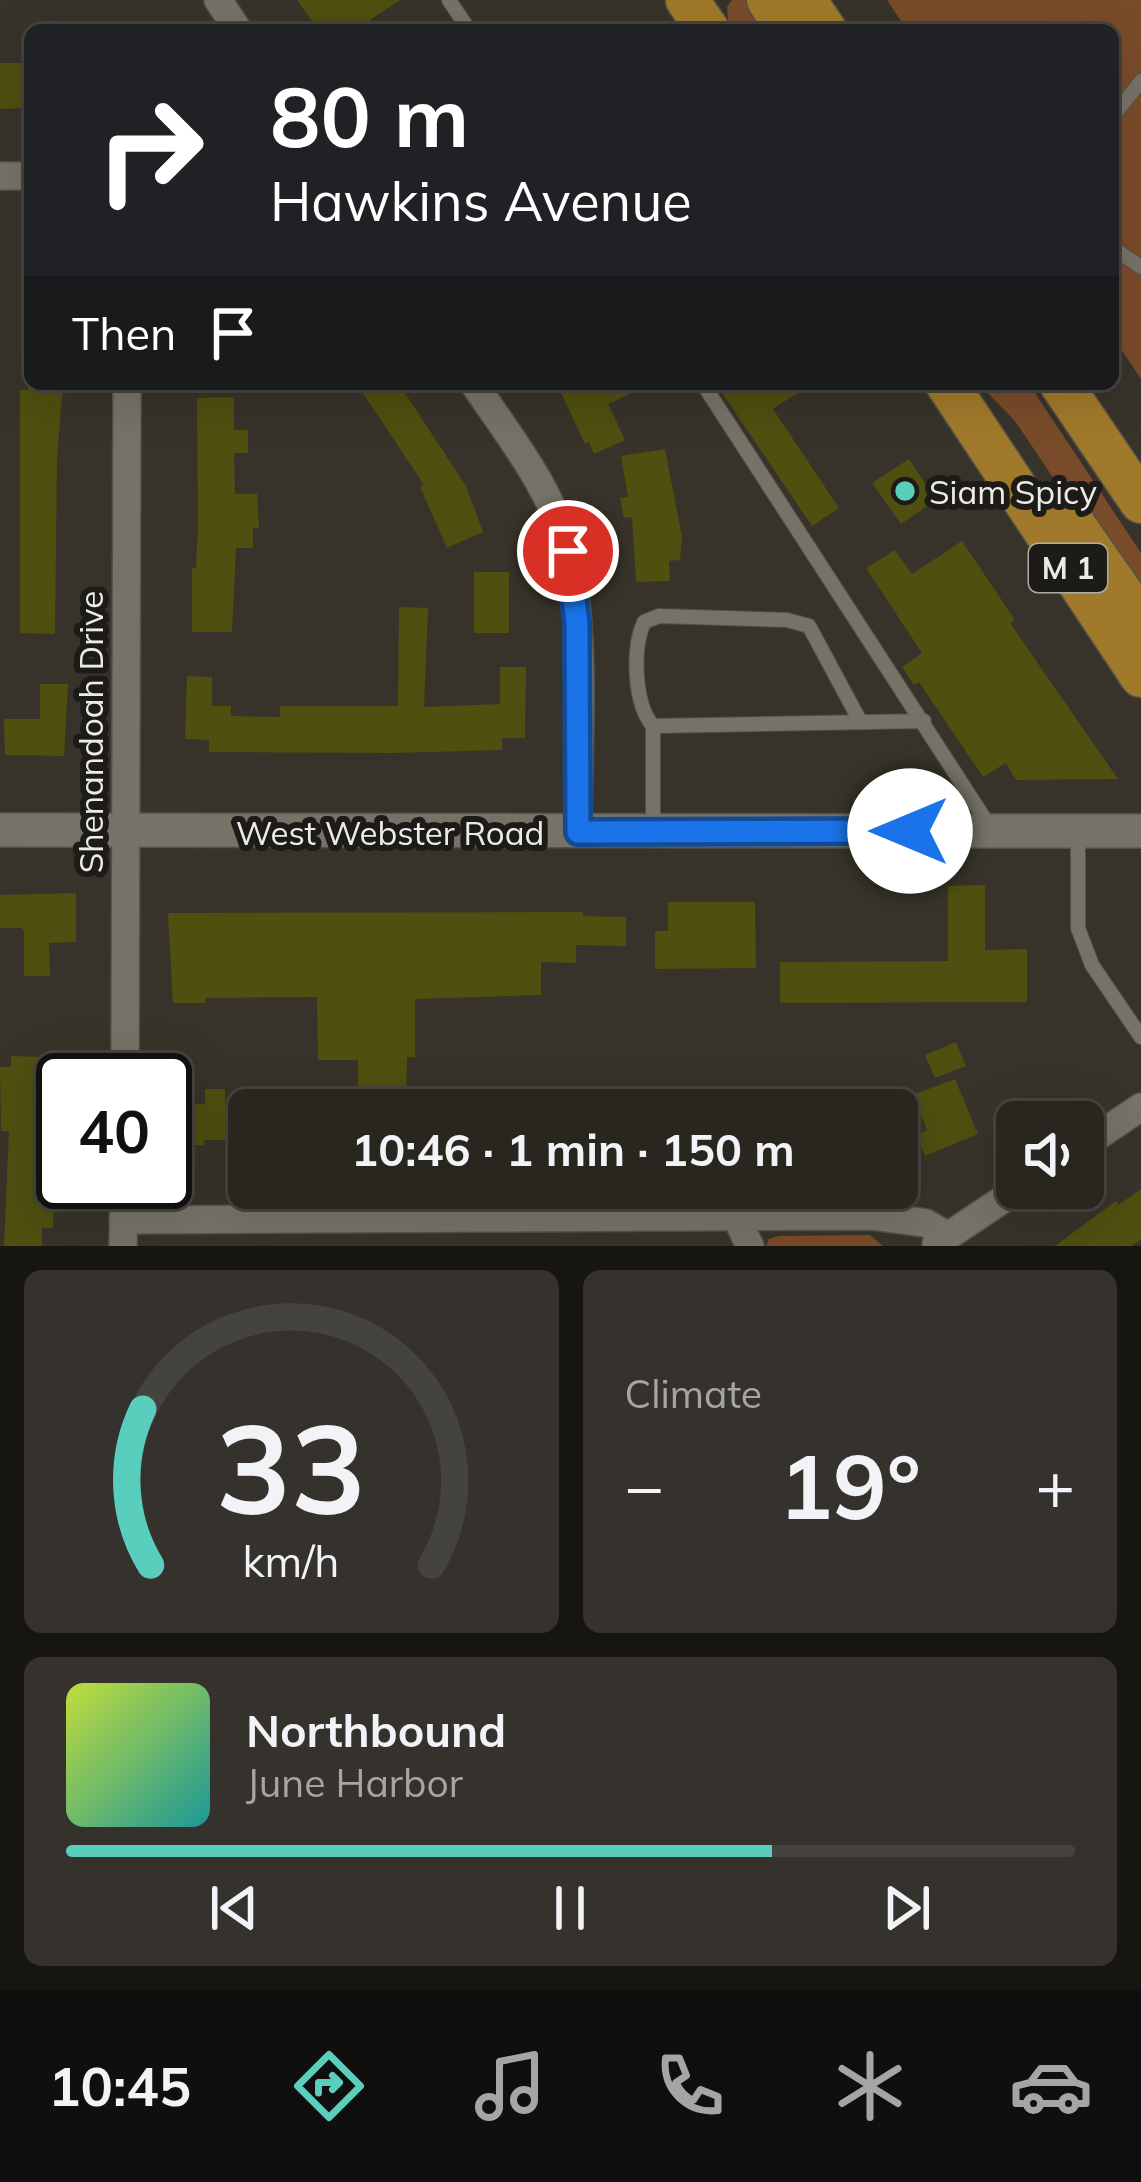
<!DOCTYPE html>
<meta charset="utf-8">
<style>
:root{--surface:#292620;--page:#35322d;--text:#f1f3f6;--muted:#a5a5a5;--line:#45433e;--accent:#5acebd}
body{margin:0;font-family:Mulish,sans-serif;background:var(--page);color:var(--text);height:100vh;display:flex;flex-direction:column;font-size:45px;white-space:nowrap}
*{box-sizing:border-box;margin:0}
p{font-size:39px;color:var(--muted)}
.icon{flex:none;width:66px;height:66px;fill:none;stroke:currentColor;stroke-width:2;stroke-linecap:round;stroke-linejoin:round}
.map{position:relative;height:1246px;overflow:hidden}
.details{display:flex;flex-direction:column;gap:24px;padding:24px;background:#171512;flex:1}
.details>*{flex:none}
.top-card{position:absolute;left:24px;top:24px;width:1095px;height:366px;border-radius:18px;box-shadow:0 12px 48px #0002,0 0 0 3px var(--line);background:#202124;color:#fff;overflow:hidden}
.fabs{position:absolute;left:996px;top:1101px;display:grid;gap:24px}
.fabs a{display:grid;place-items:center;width:108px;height:108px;border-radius:18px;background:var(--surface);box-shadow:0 12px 48px #0002,0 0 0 3px var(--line);font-size:60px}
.speed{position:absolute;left:36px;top:1053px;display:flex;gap:24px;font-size:60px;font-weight:700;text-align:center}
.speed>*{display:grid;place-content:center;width:156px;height:156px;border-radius:50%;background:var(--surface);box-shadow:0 12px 48px #0002,0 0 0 3px var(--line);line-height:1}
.speed .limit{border:6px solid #111;border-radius:18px;background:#fff;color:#111}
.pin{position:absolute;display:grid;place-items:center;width:102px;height:102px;color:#fff;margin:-51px;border:6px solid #fff;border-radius:50%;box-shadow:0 3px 12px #0007}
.me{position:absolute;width:132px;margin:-66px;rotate:270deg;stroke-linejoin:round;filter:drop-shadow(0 0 9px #0008)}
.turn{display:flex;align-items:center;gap:42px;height:252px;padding:0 48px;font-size:54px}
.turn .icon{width:156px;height:156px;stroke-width:2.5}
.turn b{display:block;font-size:84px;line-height:102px}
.then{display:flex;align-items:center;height:114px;padding:0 48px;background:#0003;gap:24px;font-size:45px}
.big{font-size:90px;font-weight:700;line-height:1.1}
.details .card{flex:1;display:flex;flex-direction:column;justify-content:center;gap:18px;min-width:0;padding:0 42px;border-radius:18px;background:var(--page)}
.details .dial{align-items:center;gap:0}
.dial svg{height:312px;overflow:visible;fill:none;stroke:var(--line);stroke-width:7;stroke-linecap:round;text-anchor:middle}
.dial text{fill:var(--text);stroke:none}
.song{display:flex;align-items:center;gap:36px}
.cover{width:144px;height:144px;border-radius:18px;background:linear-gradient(135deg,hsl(70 70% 55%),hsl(180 70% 35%))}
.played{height:12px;border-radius:6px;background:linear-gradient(90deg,var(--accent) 70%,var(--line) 70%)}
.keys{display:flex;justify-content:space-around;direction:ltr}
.heat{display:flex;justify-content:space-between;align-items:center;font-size:66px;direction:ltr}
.details .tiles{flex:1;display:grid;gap:24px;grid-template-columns:1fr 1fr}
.card:last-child{grid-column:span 2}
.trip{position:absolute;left:228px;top:1089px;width:690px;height:120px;border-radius:18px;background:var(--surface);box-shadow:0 12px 48px #0002,0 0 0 3px var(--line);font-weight:700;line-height:120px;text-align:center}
.tab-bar{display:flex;height:192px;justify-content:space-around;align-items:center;background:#100f0d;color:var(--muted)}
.tab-bar .icon{width:84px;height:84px}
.tab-bar .current{color:var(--accent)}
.tab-bar b{font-size:54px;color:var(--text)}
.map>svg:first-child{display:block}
.green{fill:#794b2a}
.building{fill:#4f4f10}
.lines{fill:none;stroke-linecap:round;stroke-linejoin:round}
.service-casing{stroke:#545149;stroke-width:16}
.minor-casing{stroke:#545149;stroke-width:30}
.tertiary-casing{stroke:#545149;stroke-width:36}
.primary-casing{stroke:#545149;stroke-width:45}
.service{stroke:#767267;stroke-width:14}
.minor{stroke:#767267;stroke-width:27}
.tertiary{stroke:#767267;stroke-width:33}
.primary{stroke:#a0792a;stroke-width:42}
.route-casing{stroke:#114b97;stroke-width:30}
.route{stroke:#1a73e8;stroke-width:21}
.poi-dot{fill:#5acebd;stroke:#1d1b17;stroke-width:4.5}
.labels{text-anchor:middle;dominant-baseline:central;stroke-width:12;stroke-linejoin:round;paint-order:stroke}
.shield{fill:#1d1b17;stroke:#afada7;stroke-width:3}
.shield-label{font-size:30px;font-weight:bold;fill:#edebe5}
.poi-label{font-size:33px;fill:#edebe5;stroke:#1d1b17;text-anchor:start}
.street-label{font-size:33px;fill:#edebe5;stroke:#1d1b17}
</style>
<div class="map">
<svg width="1141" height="1246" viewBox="0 0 1141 1246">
<rect width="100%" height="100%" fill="#37332a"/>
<path class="green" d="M732 0H754L775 30H735L728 20 727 7Z
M887 0H1141V379L1113 337V30H907Z
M979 384H1029L1141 553V609L1015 421Z
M870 1235 883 1246H766L769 1239 779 1236Z"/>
<path class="building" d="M297 0H400L370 20 376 30H318Z
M0 63H30V108L0 109Z
M28 384H63L57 457 55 634 20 633V390H28Z
M357 384H399L466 486 483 532 447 548 420 487 424 485Z
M557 384H651L608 404 625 440 594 454 589 442 585 444Z
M716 384H811L773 409 839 508 812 526Z
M234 397V430H248V453H234L235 494H257L259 528H253V548H236L232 632H192V568H196L198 526 197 398Z
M665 449 682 537 680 560 669 561 670 581 636 582 632 517 624 518 620 498 628 497 621 456Z
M909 459 936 500 901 524 872 483Z
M962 541 1015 620 1010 623 1118 779 1016 780 1006 763 983 777 919 682 914 685 902 667 922 653 866 568 895 550 912 574Z
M474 572H509V633H474Z
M399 607 428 608 424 707 500 704V667H526L525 738H502V750L393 753 209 752V740L185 739 187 676 212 677V706H231V716L280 717V706H398Z
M40 684H68L64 756 5 755 4 719H40Z
M985 885V950L1027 949V1002L780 1003V962L948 961V886Z
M76 893V942L49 943 50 976H24V932L22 928H0V895Z
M668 902H755L756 968 655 969V931H668Z
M583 912V916L626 917V946L576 945V963L541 962V995L415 999V1057H407L406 1110H358V1060H318L317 997 205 998V1003H173L168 913Z
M956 1042 966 1066 935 1078 925 1055Z
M11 1056 46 1057 47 1081H57L53 1228H42V1246H4L9 1131H1L0 1067H11Z
M955 1079 978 1134 925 1156 917 1135 927 1130 913 1095Z
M205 1089H225V1140H204V1145H168V1115H194V1104H205Z
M1141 1189V1240L1131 1246H1055L1116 1201 1118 1205Z"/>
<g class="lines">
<defs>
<path id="service" d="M449 0 469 30
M1113 116 1141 81
M1113 248 1141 267
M703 384 990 827
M860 721 809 626 787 620 659 616 644 622C632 649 634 704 653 726L924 721
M653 726V827
M1078 832V928L1092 965 1141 1037"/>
<path id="minor" d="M218 0 238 30
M0 176H30
M474 384C509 436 554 491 568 554 587 636 578 746 578 832
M125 1080 127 384
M1083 1146 1141 1107
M736 1217 750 1246
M123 1220 872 1216 926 1223 948 1236
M936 1244 1020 1188
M123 1246 124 1182"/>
<path id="tertiary" d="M0 830 1141 831"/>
<path id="primary" d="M687 0 708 30
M768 0 788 30
M805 0 825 30
M947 384 1141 676
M1061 384 1141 502
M1068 516 1141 621"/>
</defs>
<use href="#service" class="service-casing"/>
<use href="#minor" class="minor-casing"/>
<use href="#tertiary" class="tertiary-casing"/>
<use href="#primary" class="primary-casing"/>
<use href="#service" class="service"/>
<use href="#minor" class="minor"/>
<use href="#tertiary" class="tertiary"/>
<use href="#primary" class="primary"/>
</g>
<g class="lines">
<defs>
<path id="route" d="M568 551 577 623 578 832 910 831"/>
</defs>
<use href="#route" class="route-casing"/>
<use href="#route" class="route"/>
</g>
<circle class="poi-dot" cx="905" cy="491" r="12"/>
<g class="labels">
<rect class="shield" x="1029" y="544" width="78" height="48" rx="9"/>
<g class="shield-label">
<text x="1068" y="568">M 1</text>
</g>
<g class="poi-label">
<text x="929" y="491">Siam Spicy</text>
</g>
<g class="street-label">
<text transform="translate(90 732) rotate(-90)">Shenandoah Drive</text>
<text x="390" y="832">West Webster Road</text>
</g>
</g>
</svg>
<div class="fabs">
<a><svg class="icon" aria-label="sound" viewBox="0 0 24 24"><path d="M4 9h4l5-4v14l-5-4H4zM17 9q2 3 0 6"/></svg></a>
</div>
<div class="speed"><div class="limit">40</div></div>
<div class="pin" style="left:568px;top:551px;background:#d93025"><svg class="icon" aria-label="arrive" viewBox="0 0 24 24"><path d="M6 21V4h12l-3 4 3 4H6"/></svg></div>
<svg class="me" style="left:910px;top:831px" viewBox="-20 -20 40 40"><circle r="19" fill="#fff"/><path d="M0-13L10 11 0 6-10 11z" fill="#1a73e8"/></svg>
<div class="trip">10:46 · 1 min · 150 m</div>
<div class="top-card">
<div class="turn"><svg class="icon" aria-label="right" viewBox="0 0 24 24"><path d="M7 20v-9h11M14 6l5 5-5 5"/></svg><div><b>80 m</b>Hawkins Avenue</div></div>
<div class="then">Then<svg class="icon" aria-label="arrive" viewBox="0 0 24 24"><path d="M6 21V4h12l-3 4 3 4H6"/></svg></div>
</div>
</div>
<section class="details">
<div class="tiles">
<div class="card dial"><svg viewBox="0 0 100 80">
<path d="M14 69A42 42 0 1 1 86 69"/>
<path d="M14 69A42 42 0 0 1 12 29" stroke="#5acebd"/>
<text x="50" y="56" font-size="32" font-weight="700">33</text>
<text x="50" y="72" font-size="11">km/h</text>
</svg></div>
<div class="card"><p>Climate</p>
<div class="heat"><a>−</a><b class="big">19°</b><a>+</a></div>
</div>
<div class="card">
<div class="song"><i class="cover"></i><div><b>Northbound</b><p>June Harbor</p></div></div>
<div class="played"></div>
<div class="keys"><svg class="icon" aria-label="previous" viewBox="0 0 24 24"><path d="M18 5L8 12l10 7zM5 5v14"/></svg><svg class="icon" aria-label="pause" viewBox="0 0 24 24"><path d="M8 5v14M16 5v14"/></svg><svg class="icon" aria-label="next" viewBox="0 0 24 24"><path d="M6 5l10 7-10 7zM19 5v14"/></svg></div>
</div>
</div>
</section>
<nav class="tab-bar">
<b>10:45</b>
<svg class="icon current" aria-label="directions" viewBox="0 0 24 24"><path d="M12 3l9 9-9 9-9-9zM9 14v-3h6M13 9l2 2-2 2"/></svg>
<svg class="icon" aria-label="music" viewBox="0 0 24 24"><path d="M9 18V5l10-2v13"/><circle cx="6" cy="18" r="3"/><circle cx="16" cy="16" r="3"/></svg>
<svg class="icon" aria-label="phone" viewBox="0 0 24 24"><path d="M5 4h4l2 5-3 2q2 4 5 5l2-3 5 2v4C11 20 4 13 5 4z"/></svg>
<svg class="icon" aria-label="climate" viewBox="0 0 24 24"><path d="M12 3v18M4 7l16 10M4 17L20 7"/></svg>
<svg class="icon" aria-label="car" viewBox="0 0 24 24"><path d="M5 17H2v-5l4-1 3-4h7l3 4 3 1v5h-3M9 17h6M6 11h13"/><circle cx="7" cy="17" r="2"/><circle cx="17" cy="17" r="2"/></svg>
</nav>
